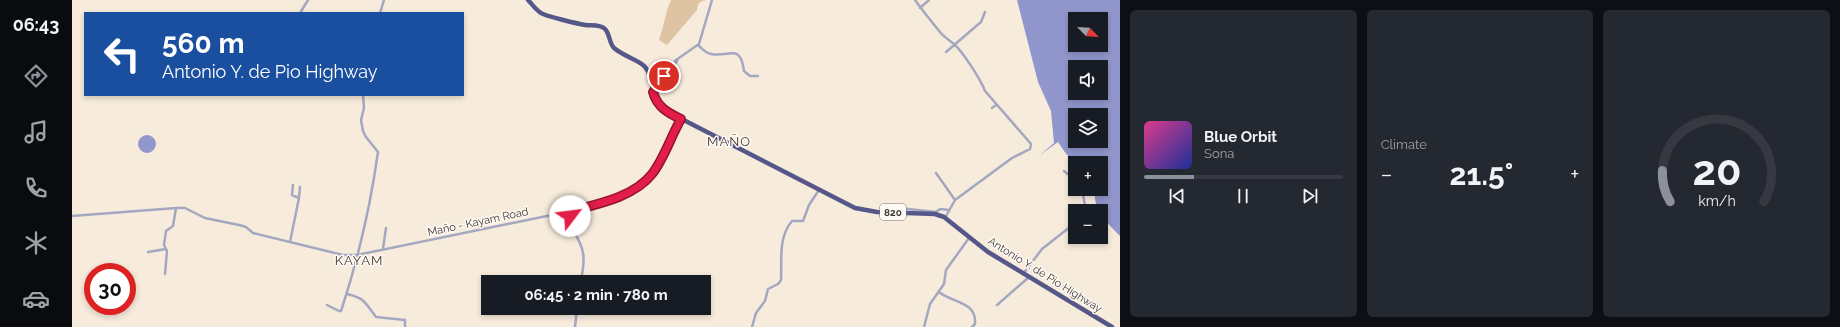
<!DOCTYPE html>
<meta charset="utf-8">
<style>
:root{--surface:#171b24;--page:#242831;--text:#f1f3f6;--muted:#9ea1a6;--line:#363941;--accent:#8c9099}
body{margin:0;font-family:Raleway,sans-serif;background:var(--page);color:var(--text);height:100vh;display:flex;flex-direction:column;font-size:15px;white-space:nowrap}
*{box-sizing:border-box;margin:0}
p{font-size:13px;color:var(--muted)}
.icon{flex:none;width:22px;height:22px;fill:none;stroke:currentColor;stroke-width:2;stroke-linecap:round;stroke-linejoin:round}
.map{position:relative;flex:1;overflow:hidden}
.sheet{display:flex;flex-direction:column;gap:10px;padding:10px;background:#0d0f14;width:720px}
.sheet>*{flex:none}
.banner{position:absolute;left:12px;top:12px;width:380px;height:84px;border-radius:0px;box-shadow:0 2px 6px #0003;background:#1a4fa0;color:#fff;overflow:hidden}
.needle{width:26px;rotate:115deg}
.fabs{position:absolute;left:996px;top:12px;display:grid;gap:8px}
.fabs a{display:grid;place-items:center;width:40px;height:40px;border-radius:0px;background:var(--surface);box-shadow:0 2px 6px #0003;font-size:20px}
.speed{position:absolute;left:12px;top:263px;display:flex;gap:8px;font-size:20px;font-weight:700;text-align:center}
.speed>*{display:grid;place-content:center;width:52px;height:52px;border-radius:50%;background:var(--surface);box-shadow:0 2px 6px #0003;line-height:1}
.speed .limit{border:6px solid #d22;background:#fff;color:#111}
.pin{position:absolute;display:grid;place-items:center;width:34px;height:34px;color:#fff;margin:-17px;border:2px solid #fff;border-radius:50%;box-shadow:0 1px 4px #0007}
.me{position:absolute;width:44px;margin:-22px;rotate:60deg;stroke-linejoin:round;filter:drop-shadow(0 0 3px #0008)}
.turn{display:flex;align-items:center;gap:14px;height:84px;padding:0 12px;font-size:18px}
.turn .icon{width:52px;height:52px;stroke-width:2.5}
.turn b{display:block;font-size:28px;line-height:34px}
.big{font-size:30px;font-weight:700;line-height:1.1}
.sheet .tile{flex:1;display:flex;flex-direction:column;justify-content:center;gap:6px;min-width:0;padding:0 14px;border-radius:6px;background:var(--page)}
.sheet .dial{align-items:center;gap:0}
.dial svg{height:104px;overflow:visible;fill:none;stroke:var(--line);stroke-width:7;stroke-linecap:round;text-anchor:middle}
.dial text{fill:var(--text);stroke:none}
.song{display:flex;align-items:center;gap:12px}
.cover{width:48px;height:48px;border-radius:6px;background:linear-gradient(135deg,hsl(330 70% 55%),hsl(230 70% 35%))}
.played{height:4px;border-radius:2px;background:linear-gradient(90deg,var(--accent) 25%,var(--line) 25%)}
.keys{display:flex;justify-content:space-around;direction:ltr}
.heat{display:flex;justify-content:space-between;align-items:center;font-size:22px;direction:ltr}
.sheet .tiles{flex:1;display:grid;gap:10px;grid-template-columns:repeat(3,1fr)}
.trip{position:absolute;left:409px;top:275px;width:230px;height:40px;border-radius:0px;background:var(--surface);box-shadow:0 2px 6px #0003;font-weight:700;line-height:40px;text-align:center}
main{display:flex;flex:1;min-height:0}
.menu{display:flex;flex-direction:column;width:72px;justify-content:space-around;align-items:center;background:#090b0e;color:var(--muted)}
.menu .icon{width:28px;height:28px}
.menu .current{color:var(--accent)}
.menu b{font-size:18px;color:var(--text)}
.map>svg:first-child{display:block}
.green{fill:#dfc4a4}
.water{fill:#9196cc;fill-rule:evenodd}
.lines{fill:none;stroke-linecap:round;stroke-linejoin:round}
.minor{stroke:#a4a7c0;stroke-width:2.5}
.highway{stroke:#545788;stroke-width:4.5}
.route-casing{stroke:#92132f;stroke-width:10}
.route{stroke:#e11d48;stroke-width:7}
.labels{text-anchor:middle;dominant-baseline:central;stroke-width:3;stroke-linejoin:round;paint-order:stroke}
.shield{fill:#fef9f3;stroke:#78736e;stroke-width:1}
.shield-label{font-size:10px;font-weight:bold;fill:#3f3a35}
.street-label{font-size:11px;fill:#3f3a35;stroke:#fef9f3}
.quarter-label{font-size:13px;letter-spacing:1px;fill:#3f3a35;stroke:#fef9f3}
</style>
<main>
<nav class="menu">
<b>06:43</b>
<svg class="icon current" aria-label="directions" viewBox="0 0 24 24"><path d="M12 3l9 9-9 9-9-9zM9 14v-3h6M13 9l2 2-2 2"/></svg>
<svg class="icon" aria-label="music" viewBox="0 0 24 24"><path d="M9 18V5l10-2v13"/><circle cx="6" cy="18" r="3"/><circle cx="16" cy="16" r="3"/></svg>
<svg class="icon" aria-label="phone" viewBox="0 0 24 24"><path d="M5 4h4l2 5-3 2q2 4 5 5l2-3 5 2v4C11 20 4 13 5 4z"/></svg>
<svg class="icon" aria-label="climate" viewBox="0 0 24 24"><path d="M12 3v18M4 7l16 10M4 17L20 7"/></svg>
<svg class="icon" aria-label="car" viewBox="0 0 24 24"><path d="M5 17H2v-5l4-1 3-4h7l3 4 3 1v5h-3M9 17h6M6 11h13"/><circle cx="7" cy="17" r="2"/><circle cx="17" cy="17" r="2"/></svg>
</nav>
<div class="map">
<svg width="1048" height="327" viewBox="0 0 1048 327">
<rect width="100%" height="100%" fill="#f7ebdc"/>
<path class="green" d="M599 0H635C629 1 625 3 625 10L595 45 587 40C592 26 593 13 599 0Z"/>
<path class="water" d="M945 0H1048V236C1037 225 1018 206 1024 189H1029V163C1002 163 1001 165 986 142L968 155 982 143 979 111 966 82ZM1003 19H1029V45H1003ZM1003 67H1029V93H1003ZM1003 115H1029V141H1003Z
M66 144a9 9 0 1 1 18 0a9 9 0 1 1-18 0Z"/>
<g class="lines">
<path class="minor" d="M843 0C851 11 859 21 868 32 872 37 877 40 882 44 891 52 909 80 913 91L959 144 958 149 940 158 883 200 864 173
M848 8 857 0
M228 13 236 0
M308 13 312 0
M626 45C630 49 633 53 639 54 657 58 668 42 672 71L678 76H686
M874 52 909 22 913 12
M597 70 602 67 606 59
M583 90 604 60 627 44 640 0
M920 108 924 105
M992 171 1003 180
M1010 189 1014 211
M227 198 228 187
M499 211C496 230 508 236 511 253 513 262 510 273 509 282
M824 212 827 208 864 212 868 209 877 210
M0 216 104 208H113L133 218 167 225 174 227 181 233 271 255H285L499 211 540 199 561 188 580 173 609 119
M873 218 883 200
M1028 237 1030 239
M218 242 227 198 220 195 221 185
M311 249 314 228
M76 252 94 249
M93 274 95 251 92 245 94 231 101 226 104 208
M951 274 970 249 1003 223
M867 292C880 303 905 301 903 324L900 327
M275 294C293 298 293 303 304 317L333 320V327
M255 305 267 311H269L270 308C286 259 299 202 306 152L294 137 291 131 289 120 292 108 291 95
M925 305 956 278
M503 327 505 308
M680 327 684 313 693 301 696 289 706 284 709 280C710 260 706 237 720 221H731L737 205 747 190
M852 327 858 304 872 284 874 270 897 238"/>
<path class="highway" d="M456 0C460 4 464 10 469 13 473 16 507 24 513 25 519 26 528 24 533 29 538 34 537 43 542 48 551 56 569 61 573 67 587 84 574 98 598 113L783 208 805 212 863 214 872 217 916 252 1040 327"/>
</g>
<g class="lines">
<defs>
<path id="route" d="M498 216 499 211C526 204 562 197 580 174 592 159 599 136 609 119 596 113 585 107 581 92L592 76"/>
</defs>
<use href="#route" class="route-casing"/>
<use href="#route" class="route"/>
</g>
<g class="labels">
<rect class="shield" x="808" y="204" width="26" height="16" rx="3"/>
<g class="shield-label">
<text x="821" y="212">820</text>
</g>
<g class="street-label">
<text transform="translate(406 222) rotate(-12)">Maño - Kayam Road</text>
<text transform="translate(973 275) rotate(32)">Antonio Y. de Pio Highway</text>
</g>
<g class="quarter-label">
<text x="657" y="141">MAÑO</text>
<text x="287" y="260">KAYAM</text>
</g>
</g>
</svg>
<div class="fabs">
<a><svg class="needle" viewBox="-14 -14 28 28"><path d="M0-13l5 13h-10z" fill="#e53935"/><path d="M0 13l5-13h-10z" fill="#9ea1a6"/></svg></a>
<a><svg class="icon" aria-label="sound" viewBox="0 0 24 24"><path d="M4 9h4l5-4v14l-5-4H4zM17 9q2 3 0 6"/></svg></a>
<a><svg class="icon" aria-label="layers" viewBox="0 0 24 24"><path d="M12 4l9 5-9 5-9-5zM3 14l9 5 9-5"/></svg></a>
<a>+</a>
<a>−</a>
</div>
<div class="speed"><div class="limit">30</div></div>
<div class="pin" style="left:592px;top:76px;background:#d93025"><svg class="icon" aria-label="arrive" viewBox="0 0 24 24"><path d="M6 21V4h12l-3 4 3 4H6"/></svg></div>
<svg class="me" style="left:498px;top:216px" viewBox="-20 -20 40 40"><circle r="19" fill="#fff"/><path d="M0-13L10 11 0 6-10 11z" fill="#e11d48"/></svg>
<div class="trip">06:45 · 2 min · 780 m</div>
<div class="banner">
<div class="turn"><svg class="icon" aria-label="left" viewBox="0 0 24 24"><path d="M17 20v-9H6M10 6l-5 5 5 5"/></svg><div><b>560 m</b>Antonio Y. de Pio Highway</div></div>
</div>
</div>
<section class="sheet">
<div class="tiles">
<div class="tile">
<div class="song"><i class="cover"></i><div><b>Blue Orbit</b><p>Sona</p></div></div>
<div class="played"></div>
<div class="keys"><svg class="icon" aria-label="previous" viewBox="0 0 24 24"><path d="M18 5L8 12l10 7zM5 5v14"/></svg><svg class="icon" aria-label="pause" viewBox="0 0 24 24"><path d="M8 5v14M16 5v14"/></svg><svg class="icon" aria-label="next" viewBox="0 0 24 24"><path d="M6 5l10 7-10 7zM19 5v14"/></svg></div>
</div>
<div class="tile"><p>Climate</p>
<div class="heat"><a>−</a><b class="big">21.5°</b><a>+</a></div>
</div>
<div class="tile dial"><svg viewBox="0 0 100 80">
<path d="M14 69A42 42 0 1 1 86 69"/>
<path d="M14 69A42 42 0 0 1 8 45" stroke="#8c9099"/>
<text x="50" y="56" font-size="32" font-weight="700">20</text>
<text x="50" y="72" font-size="11">km/h</text>
</svg></div>
</div>
</section>
</main>
